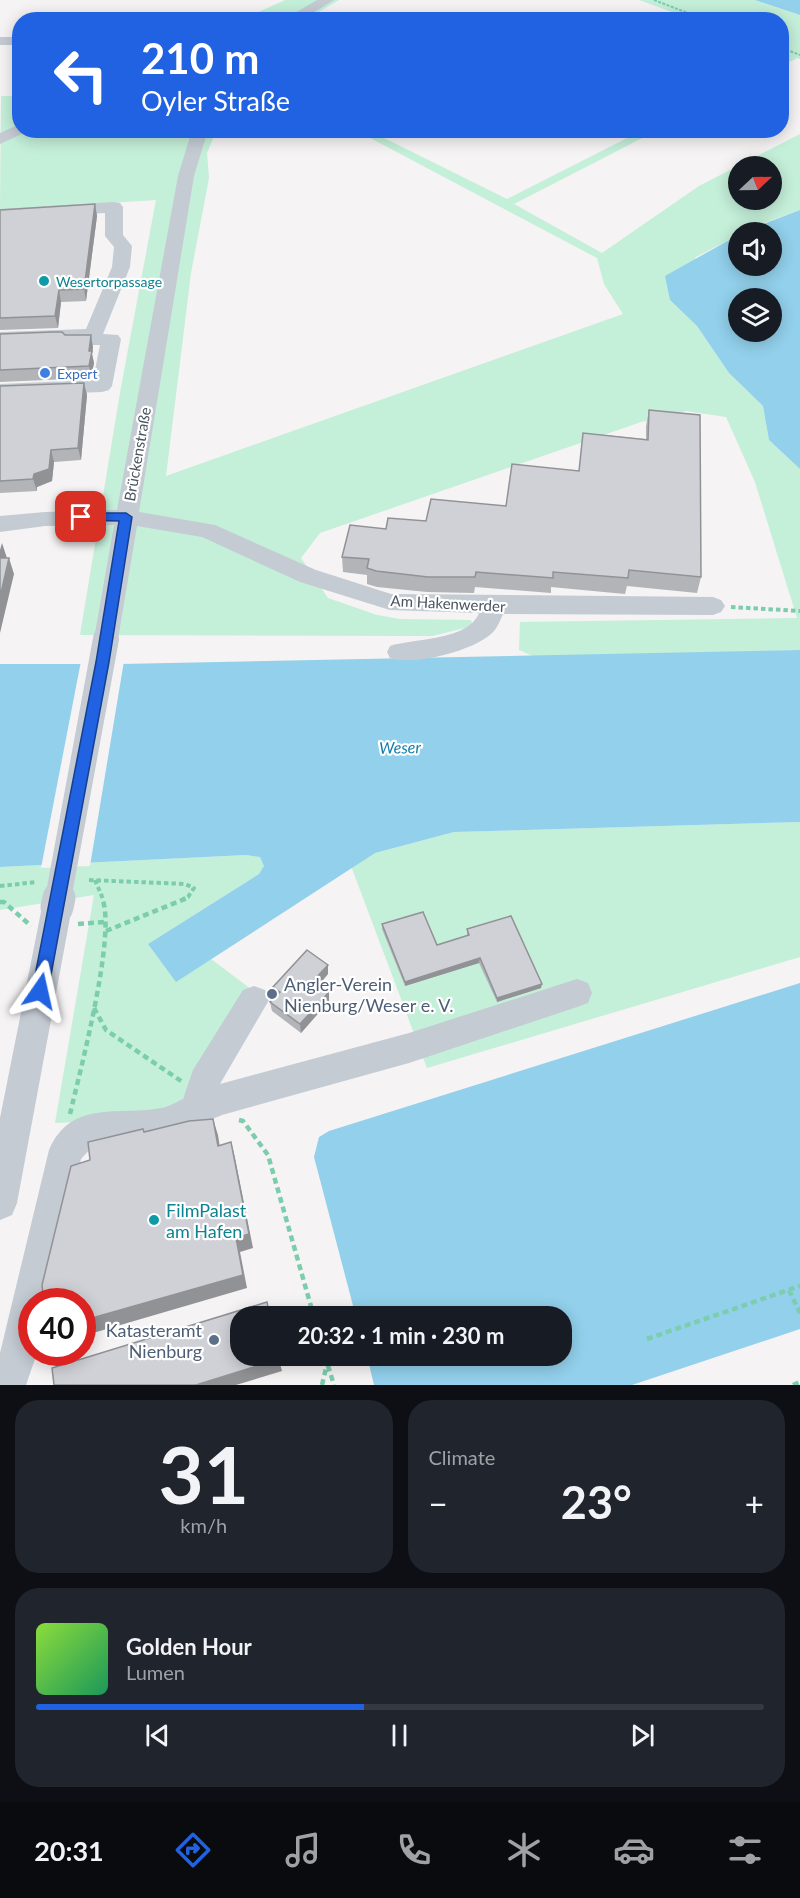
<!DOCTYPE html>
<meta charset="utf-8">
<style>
:root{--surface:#171b24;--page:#20242c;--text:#f1f3f6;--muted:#9ea1a6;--line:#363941;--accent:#2062e1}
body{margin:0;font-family:Lato,sans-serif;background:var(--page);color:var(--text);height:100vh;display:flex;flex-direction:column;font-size:22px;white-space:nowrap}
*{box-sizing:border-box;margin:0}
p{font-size:20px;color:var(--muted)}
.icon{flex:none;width:33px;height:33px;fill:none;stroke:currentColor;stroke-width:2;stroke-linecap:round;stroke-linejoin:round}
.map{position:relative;height:1385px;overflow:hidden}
.side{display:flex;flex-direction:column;gap:15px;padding:15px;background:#0d0f14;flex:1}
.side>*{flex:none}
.banner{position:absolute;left:12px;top:12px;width:777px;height:126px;border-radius:24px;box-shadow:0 3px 15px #0003;background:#2062e1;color:#fff;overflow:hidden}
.needle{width:39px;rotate:68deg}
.controls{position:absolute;left:728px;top:156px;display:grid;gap:12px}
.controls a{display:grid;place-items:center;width:54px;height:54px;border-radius:50%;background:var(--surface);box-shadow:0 3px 15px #0003;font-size:30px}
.speed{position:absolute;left:18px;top:1288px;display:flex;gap:12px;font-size:30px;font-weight:700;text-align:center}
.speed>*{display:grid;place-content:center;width:78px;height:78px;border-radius:50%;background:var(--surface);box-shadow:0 3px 15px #0003;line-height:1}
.speed .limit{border:9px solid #d22;background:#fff;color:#111}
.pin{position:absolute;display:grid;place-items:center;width:51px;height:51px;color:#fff;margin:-26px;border-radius:12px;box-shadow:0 3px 9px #0006}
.me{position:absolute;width:66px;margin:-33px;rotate:11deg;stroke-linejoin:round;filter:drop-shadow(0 0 4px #0008)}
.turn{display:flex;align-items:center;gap:21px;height:126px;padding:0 30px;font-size:27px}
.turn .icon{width:78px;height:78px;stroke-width:2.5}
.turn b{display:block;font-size:42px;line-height:51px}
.big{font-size:45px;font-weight:700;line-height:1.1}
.side .widget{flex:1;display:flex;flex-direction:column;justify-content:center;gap:9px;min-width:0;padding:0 21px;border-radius:24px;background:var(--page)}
.side .dial{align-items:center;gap:0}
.dial b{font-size:78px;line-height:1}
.song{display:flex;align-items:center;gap:18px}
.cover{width:72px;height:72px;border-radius:9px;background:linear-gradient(135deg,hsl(90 70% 55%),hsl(150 70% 35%))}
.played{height:6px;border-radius:3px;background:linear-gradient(90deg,var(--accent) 45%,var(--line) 45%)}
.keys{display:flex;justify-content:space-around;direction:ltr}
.heat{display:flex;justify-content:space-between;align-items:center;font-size:33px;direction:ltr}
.side .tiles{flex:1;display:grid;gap:15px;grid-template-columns:1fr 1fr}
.widget:last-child{grid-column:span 2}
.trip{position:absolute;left:230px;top:1306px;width:342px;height:60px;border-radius:24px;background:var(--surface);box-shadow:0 3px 15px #0003;font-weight:700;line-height:60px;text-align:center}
.menu{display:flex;height:96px;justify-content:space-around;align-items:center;background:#090b0e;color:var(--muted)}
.menu .icon{width:42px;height:42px}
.menu .active{color:var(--accent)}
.menu b{font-size:27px;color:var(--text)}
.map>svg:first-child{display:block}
.green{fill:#c4efd9;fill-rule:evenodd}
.water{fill:#92d0eb;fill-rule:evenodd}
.pier{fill:#f5f3f3}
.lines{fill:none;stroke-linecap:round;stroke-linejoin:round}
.path-far2{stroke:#7ccdad;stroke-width:2;stroke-dasharray:3 1.5;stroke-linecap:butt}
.path-far1{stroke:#7ccdad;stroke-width:4;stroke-dasharray:4.5 3;stroke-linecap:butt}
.path{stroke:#7ccdad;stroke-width:4.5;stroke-dasharray:6 4;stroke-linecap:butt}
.minor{fill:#c4cbd3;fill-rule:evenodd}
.minor-bridge-far1{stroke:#c4cbd3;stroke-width:26}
.minor-bridge{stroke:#c4cbd3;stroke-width:33}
.wall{fill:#b2b4b8}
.shaded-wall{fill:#919296}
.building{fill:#cfd1d6;stroke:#919296;stroke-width:1.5}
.route{fill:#2062e1;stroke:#154092;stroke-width:1.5}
.culture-dot{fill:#0f9aa8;stroke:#fff;stroke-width:2}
.shop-dot{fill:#3f7fe0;stroke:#fff;stroke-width:2}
.service-dot{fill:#5c6f8a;stroke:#fff;stroke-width:2}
.labels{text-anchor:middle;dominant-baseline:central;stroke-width:4.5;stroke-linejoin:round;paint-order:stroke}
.far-culture-label{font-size:14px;fill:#0d838f;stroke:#fff;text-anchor:start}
.far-shop-label{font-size:14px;fill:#366cbe;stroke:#fff;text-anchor:start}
.street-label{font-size:15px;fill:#4a5460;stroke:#fff}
.water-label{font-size:16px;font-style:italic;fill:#117dad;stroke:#fff}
.near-service-label{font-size:18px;fill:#4e5e75;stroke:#fff;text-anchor:start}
.near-culture-label{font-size:18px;fill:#0d838f;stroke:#fff;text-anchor:start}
</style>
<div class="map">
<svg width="800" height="1385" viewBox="0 0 800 1385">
<rect width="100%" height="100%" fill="#f5f3f3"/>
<path class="green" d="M285 0H339L307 19 241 20Z
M639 0H755L800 15V59L797 58 782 66V59L786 56 782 54V20L691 19Z
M1 96H19L20 130 216 131 207 153 209 178 191 273 166 476 623 314 604 284 597 258 357 131H370L507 199 641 131H656L514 204 602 253 699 186 800 134V210L738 232V235L696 257 670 300 697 326 729 373 763 406 769 440 800 469V650L535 657 519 650 520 622 797 618 755 482 726 417 686 411 641 422 320 533 301 558 328 598 377 615 400 619 471 620 473 626 432 636 80 635 121 387 156 200 0 210ZM738 166H771V200H738Z
M800 822V957L427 1068 351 866 375 853 454 832Z
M246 855 260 857 265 866 259 874 148 944 176 981 211 959 251 989 175 1111 152 1119 55 1123 94 895 0 910V867Z"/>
<path class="water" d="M755 0H800V15Z
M800 210V469L769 440 763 406 729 373 697 326 670 300 665 276 738 235V266H771V232H742ZM738 298H771V332H738Z
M800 650V822L454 832 375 853 176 982 148 944 259 874 264 866 260 857 246 855 0 867V664H121Z
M800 983V1329L632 1385H374L367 1356H561V1317H356L314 1157 319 1137 329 1131Z"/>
<path class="pier" d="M81 661H124L90 866 41 868Z"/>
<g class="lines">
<path class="path-far2" d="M654 0 706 20
M782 48 800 55"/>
<path class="path-far1" d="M731 607 800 611
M89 880 185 884 194 888 188 897 183 899
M95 880 103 899
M0 886 37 882"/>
<path class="path" d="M0 902H4L31 926
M78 924 105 922
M106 931 187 898
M94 1008 106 1030 181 1081
M70 1114C80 1071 117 933 102 898
M239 1120 243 1121 268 1155 314 1317
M789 1290 800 1313
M647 1339 800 1286
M325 1356 334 1385
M322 1385 327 1364
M793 1385 800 1382"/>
<path class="minor" d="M317 0H334L301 20H283Z
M0 37H20V45H0Z
M20 124V130H27L26 132 0 144V133Z
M192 130H208L194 176 139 512 215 525 316 570 391 594 713 597 721 600 725 606 721 612 713 615 503 614C500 621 497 629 491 634 472 651 414 666 390 658L387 652 390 646C414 638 468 641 479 613L390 610 300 582 202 537 137 526 118 639 115 645 106 648 97 645 94 639 114 525 45 526 0 532V516L45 512 117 510 178 176Z
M114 202 120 203 123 207V235L132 246 130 267 103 334 118 335 121 339 112 386 109 390 102 392 0 396V384L93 380 100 345H68L65 341 0 344V332L86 329 112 267 114 247 105 236V213L0 219V209Z
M57 894 67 898 72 907 17 1203 12 1215 0 1220V1118L42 907 47 898Z
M577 979 588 983 592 993 588 1003 577 1007 409 1063 222 1115 162 1140 94 1145 81 1159 48 1302H32V1353H37L26 1385H0V1353L49 1150C71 1099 119 1116 161 1108 169 1107 176 1102 183 1099L193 1070 243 990 254 986 265 990 269 1000 220 1084 409 1033Z"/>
<path class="minor-bridge-far1" d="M58 899 106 639"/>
<path class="minor-bridge" d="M57 907 59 898"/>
</g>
<path class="wall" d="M95 204 97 216 86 301 61 302 58 328 0 330V210Z
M0 334 65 335 93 347 92 354 94 363 91 378 0 382Z
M84 383 87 395 81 460 54 462 52 481 37 487V491L0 493V386Z
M649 410 701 577 697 593 627 586 625 594 551 587V593L475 587 474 593 427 592 377 587 367 584V575L343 572 342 557 386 529 506 506 579 471 583 433 646 439V426Z
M382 924 437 945 467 936V929L541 988 497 1002 479 963 405 986 382 929Z
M328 974 319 985 329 992V1001L301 1033 272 1011 270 1002 275 997 273 987Z"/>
<path class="shaded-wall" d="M95 204 97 216 86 301 84 289Z
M59 290 61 302 58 328 55 316Z
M91 335 93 347 92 354 94 363 91 378 89 366V351Z
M84 383 87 395 81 460 78 448Z
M51 450 54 462 52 481 37 487V491L33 479 34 474Z
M2 543 7 558 0 565V550Z
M9 558 14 574 0 633V597Z
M480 958 479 963 405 986V982Z
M328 965V974L314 990 313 981Z
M542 984 541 988 497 1002V998Z
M329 992V1001L301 1033 300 1024Z
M213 1119 218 1135 222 1161 218 1146Z
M231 1142 235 1158 253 1248 240 1252 247 1288 93 1333 88 1325 82 1327V1312L236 1238Z
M278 1356 282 1371 236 1385H196Z"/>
<path class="building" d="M95 204 84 289 59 290 55 316 0 318V210Z
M52 332H62L65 335H91L89 351H92L89 366 0 370V334Z
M84 383 78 448 51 450 49 469 34 474 33 479 0 481V386Z
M649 410 700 415 701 577 629 570 628 578 553 572V578L476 572 475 577H428L376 571 367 568 369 559 342 557 350 525 386 529 388 518 426 521 431 499 506 506 512 464 579 471 583 433 648 440Z
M0 558H9L0 597Z
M423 912 437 945 469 935 467 929 511 916 542 984 497 998 480 958 405 982 382 924Z
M307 950 328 965 313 981 329 992 300 1024 270 1002 280 992 273 987Z
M213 1119 218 1146 231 1142 249 1234 236 1238 243 1275 85 1320 84 1311 82 1312V1302H44L42 1285 71 1166 90 1160 88 1142 143 1129 144 1132 189 1121Z
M267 1302 270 1317H240V1356H278L279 1359 196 1385H54L52 1368Z"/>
<path class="route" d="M81 513H126L132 517 109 662 48 991 46 996 40 998 34 996 32 991 96 662 119 521 77 520V514Z"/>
<g class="culture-dot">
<circle cx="44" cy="281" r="6"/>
<circle cx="154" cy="1220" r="6"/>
</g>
<circle class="shop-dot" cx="45" cy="373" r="6"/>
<g class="service-dot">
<circle cx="272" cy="994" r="6"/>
<circle cx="214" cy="1340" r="6"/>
</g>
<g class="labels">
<g class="far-culture-label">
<text x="56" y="281">Wesertorpassage</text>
</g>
<g class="far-shop-label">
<text x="57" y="373">Expert</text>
</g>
<g class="street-label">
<text transform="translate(137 454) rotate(-80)">Brückenstraße</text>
<text transform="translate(448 603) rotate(3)">Am Hakenwerder</text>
</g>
<g class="water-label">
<text transform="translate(400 747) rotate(-1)">Weser</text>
</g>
<g class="near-service-label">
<text x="284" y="984">Angler-Verein<tspan x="284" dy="21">Nienburg/Weser e. V.</tspan></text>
<text x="202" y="1330" text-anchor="end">Katasteramt<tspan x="202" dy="21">Nienburg</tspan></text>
</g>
<g class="near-culture-label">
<text x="166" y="1210">FilmPalast<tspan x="166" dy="21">am Hafen</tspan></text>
</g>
</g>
</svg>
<div class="controls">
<a><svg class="needle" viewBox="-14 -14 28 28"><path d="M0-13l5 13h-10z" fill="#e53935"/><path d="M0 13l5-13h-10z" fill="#9ea1a6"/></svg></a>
<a><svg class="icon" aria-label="sound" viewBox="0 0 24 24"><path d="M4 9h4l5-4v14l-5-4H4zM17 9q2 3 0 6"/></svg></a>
<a><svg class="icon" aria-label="layers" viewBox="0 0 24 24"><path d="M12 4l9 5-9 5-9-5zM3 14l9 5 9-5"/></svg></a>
</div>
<div class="speed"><div class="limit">40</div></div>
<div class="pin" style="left:81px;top:517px;background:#d93025"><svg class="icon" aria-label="arrive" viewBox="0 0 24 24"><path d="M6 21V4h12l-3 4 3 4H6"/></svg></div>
<svg class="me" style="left:40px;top:991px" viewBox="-20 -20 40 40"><path d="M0-17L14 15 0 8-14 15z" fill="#2062e1" stroke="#fff" stroke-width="4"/></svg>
<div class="trip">20:32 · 1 min · 230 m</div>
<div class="banner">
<div class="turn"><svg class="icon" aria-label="left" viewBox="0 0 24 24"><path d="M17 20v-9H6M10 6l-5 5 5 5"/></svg><div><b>210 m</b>Oyler Straße</div></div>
</div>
</div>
<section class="side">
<div class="tiles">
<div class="widget dial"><b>31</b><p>km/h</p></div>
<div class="widget"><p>Climate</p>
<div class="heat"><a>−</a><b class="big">23°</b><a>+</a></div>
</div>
<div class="widget">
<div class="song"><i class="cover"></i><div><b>Golden Hour</b><p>Lumen</p></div></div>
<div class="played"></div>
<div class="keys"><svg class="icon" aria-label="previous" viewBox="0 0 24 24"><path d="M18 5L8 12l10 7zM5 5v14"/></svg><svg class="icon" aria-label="pause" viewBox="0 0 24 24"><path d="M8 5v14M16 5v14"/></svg><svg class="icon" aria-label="next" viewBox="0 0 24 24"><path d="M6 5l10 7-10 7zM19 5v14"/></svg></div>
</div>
</div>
</section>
<nav class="menu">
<b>20:31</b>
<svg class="icon active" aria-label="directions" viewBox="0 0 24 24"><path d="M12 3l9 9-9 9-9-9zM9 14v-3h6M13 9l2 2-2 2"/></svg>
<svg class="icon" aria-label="music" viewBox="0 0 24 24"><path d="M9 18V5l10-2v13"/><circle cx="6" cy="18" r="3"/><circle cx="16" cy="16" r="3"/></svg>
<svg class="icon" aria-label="phone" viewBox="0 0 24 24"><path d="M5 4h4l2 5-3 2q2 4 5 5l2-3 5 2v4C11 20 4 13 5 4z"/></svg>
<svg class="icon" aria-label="climate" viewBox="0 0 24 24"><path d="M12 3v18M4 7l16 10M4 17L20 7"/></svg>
<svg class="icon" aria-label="car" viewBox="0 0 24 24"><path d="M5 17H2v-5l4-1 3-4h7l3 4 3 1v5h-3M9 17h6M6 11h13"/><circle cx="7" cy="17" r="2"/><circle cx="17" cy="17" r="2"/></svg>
<svg class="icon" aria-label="filters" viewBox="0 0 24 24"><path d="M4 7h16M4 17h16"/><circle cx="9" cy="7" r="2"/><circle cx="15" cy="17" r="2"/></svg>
</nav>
